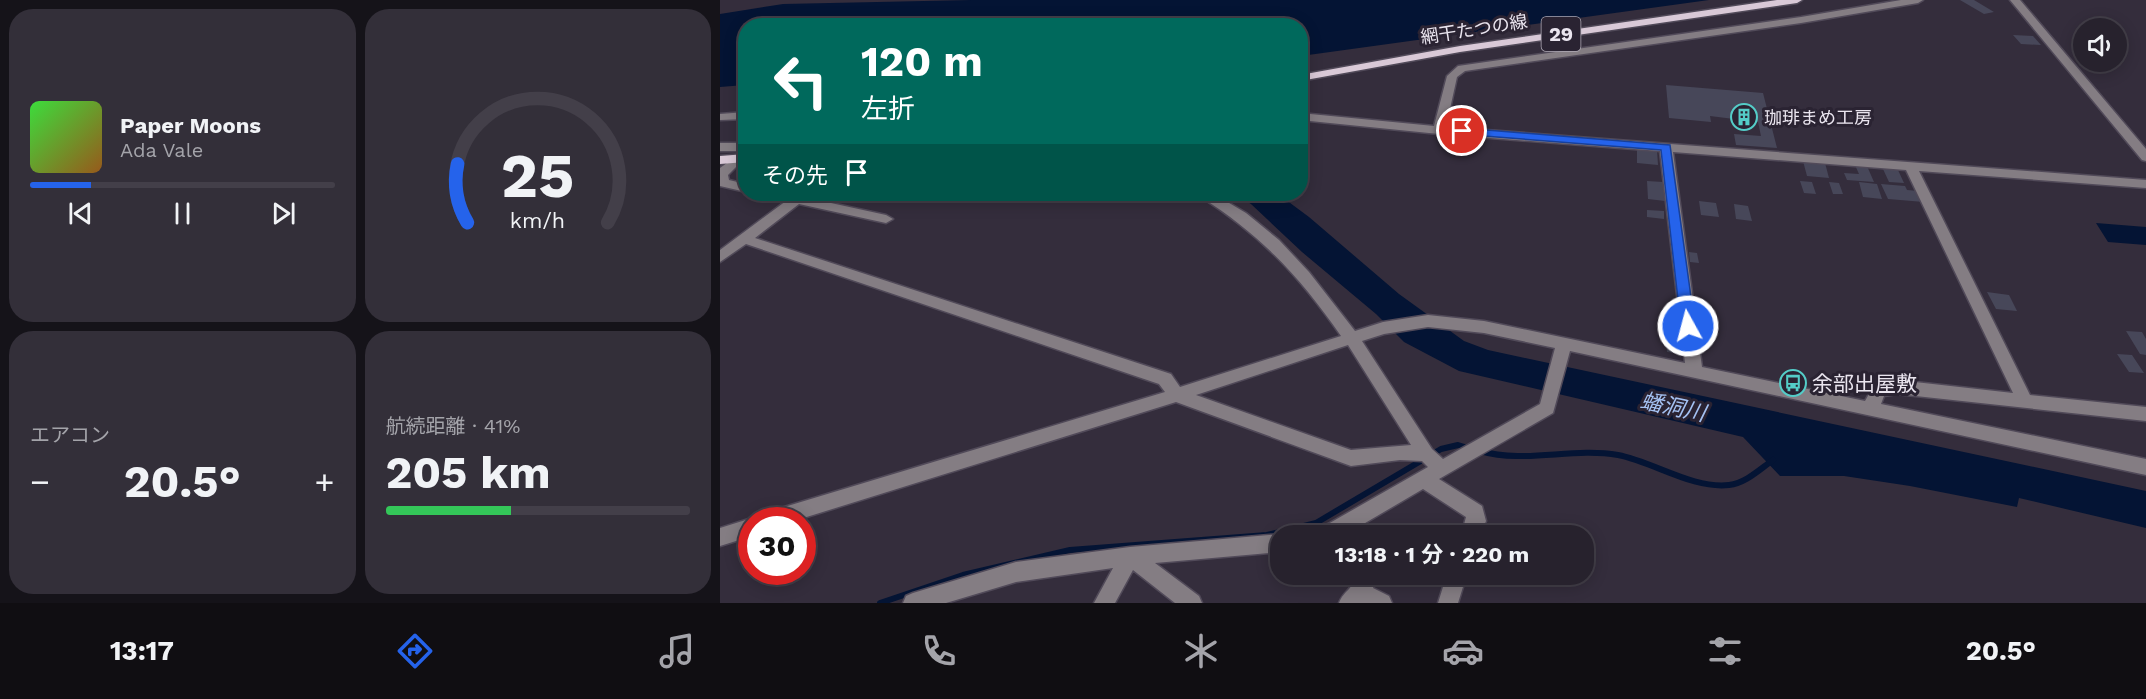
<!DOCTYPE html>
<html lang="ja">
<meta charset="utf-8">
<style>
:root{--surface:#27222d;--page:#332f39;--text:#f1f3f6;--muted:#a4a4aa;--line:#433f49;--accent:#2563eb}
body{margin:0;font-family:"Work Sans","Noto Sans JP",sans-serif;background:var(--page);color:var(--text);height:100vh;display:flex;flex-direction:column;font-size:22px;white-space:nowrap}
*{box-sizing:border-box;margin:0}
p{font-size:20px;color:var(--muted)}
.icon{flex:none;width:33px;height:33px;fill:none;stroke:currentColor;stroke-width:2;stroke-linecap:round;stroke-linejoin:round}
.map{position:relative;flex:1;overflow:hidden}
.sheet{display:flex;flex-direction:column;gap:9px;padding:9px;background:#151319;width:720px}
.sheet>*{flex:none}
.top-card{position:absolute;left:18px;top:18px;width:570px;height:183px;border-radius:24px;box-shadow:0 3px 15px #0003,0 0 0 2px var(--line);background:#00695c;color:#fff;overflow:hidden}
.fabs{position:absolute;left:1353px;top:18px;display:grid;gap:12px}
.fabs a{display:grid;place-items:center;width:54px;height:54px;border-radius:50%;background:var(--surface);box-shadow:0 3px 15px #0003,0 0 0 2px var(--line);font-size:30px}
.speed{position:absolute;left:18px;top:507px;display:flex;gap:12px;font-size:30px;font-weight:700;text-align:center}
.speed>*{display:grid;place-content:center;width:78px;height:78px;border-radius:50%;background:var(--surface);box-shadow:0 3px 15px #0003,0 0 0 2px var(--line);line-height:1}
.speed .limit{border:9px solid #d22;background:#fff;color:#111}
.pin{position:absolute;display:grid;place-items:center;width:51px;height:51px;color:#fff;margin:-26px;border:3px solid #fff;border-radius:50%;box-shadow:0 2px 6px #0007}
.me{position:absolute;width:66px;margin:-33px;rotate:353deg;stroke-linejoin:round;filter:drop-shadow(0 0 4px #0008)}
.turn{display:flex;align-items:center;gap:21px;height:126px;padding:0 24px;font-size:27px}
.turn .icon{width:78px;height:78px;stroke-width:2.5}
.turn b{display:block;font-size:42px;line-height:51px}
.then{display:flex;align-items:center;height:57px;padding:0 24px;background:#0003;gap:12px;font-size:22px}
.big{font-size:45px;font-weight:700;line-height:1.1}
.sheet .widget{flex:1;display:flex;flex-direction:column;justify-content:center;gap:9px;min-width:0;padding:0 21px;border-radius:24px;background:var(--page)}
.sheet .dial{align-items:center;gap:0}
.dial svg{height:156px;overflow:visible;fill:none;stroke:var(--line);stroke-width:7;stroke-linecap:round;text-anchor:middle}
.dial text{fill:var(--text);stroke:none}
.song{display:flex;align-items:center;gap:18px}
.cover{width:72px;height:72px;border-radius:9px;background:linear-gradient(135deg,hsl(120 70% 55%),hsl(30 70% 35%))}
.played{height:6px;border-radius:3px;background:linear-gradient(90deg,var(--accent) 20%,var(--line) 20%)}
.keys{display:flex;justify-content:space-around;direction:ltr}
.heat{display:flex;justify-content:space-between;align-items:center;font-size:33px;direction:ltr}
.charge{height:9px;border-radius:4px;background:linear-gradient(90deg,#34c759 41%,var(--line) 0)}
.sheet .tiles{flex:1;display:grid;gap:9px;grid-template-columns:repeat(2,1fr)}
.trip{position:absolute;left:550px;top:525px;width:324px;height:60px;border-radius:24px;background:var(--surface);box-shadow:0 3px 15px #0003,0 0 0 2px var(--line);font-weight:700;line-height:60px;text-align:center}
.tabs{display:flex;height:96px;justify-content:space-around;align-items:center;background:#100e12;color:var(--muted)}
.tabs .icon{width:42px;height:42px}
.tabs .on{color:var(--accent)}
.tabs b{font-size:27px;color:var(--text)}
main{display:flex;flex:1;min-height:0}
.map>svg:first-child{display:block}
.water{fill:#041434}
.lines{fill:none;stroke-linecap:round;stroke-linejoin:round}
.stream{stroke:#041434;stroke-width:6}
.building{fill:#474759}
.minor-casing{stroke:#514a59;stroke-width:3}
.major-casing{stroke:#514a59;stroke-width:3}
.minor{fill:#847d83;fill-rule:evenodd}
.major{fill:#d9c9d7;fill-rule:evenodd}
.route{fill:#2563eb;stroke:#184099;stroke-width:1.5}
.labels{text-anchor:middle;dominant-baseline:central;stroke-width:6;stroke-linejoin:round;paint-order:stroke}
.far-street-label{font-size:18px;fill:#eae5ef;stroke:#2a2332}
.far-poi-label{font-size:18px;fill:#eae5ef;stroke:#2a2332;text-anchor:start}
.shield{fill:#2a2332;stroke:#b0abb6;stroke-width:1.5}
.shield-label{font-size:20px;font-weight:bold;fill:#eae5ef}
.poi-label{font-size:21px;fill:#eae5ef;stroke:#2a2332;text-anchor:start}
.water-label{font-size:22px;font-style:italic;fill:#a5c2f3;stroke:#2a2332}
</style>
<main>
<section class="sheet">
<div class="tiles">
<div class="widget">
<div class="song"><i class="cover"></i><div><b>Paper Moons</b><p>Ada Vale</p></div></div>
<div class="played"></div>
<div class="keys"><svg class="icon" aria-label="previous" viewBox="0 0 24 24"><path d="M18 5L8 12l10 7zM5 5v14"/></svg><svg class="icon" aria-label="pause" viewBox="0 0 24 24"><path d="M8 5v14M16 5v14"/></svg><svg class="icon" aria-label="next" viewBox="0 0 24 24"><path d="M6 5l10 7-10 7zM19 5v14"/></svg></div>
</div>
<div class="widget dial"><svg viewBox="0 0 100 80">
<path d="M14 69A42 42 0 1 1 86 69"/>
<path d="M14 69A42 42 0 0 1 9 39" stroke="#2563eb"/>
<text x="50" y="56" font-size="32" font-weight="700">25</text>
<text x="50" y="72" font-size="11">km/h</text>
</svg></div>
<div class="widget"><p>エアコン</p>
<div class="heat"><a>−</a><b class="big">20.5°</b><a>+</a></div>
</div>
<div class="widget"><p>航続距離 · 41%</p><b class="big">205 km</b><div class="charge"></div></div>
</div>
</section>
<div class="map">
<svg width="1426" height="603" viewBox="0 0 1426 603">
<rect width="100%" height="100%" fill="#342d3c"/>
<path class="water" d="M251 0H989L581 56 580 26H26L25 85 0 87V14L63 4Z
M515 194H558L589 217 679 294 744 341 768 350 1426 491V528L1299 498 1297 507 1190 486 1124 476H1060L1023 437 739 371 684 342 656 314 582 252 531 204Z
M1376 223 1426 227V245L1388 242Z"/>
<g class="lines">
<path class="stream" d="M760 451C805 464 852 447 898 455 934 462 972 489 1009 485 1026 483 1040 469 1053 460
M160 603 243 575 350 550 547 535 596 523 721 449 738 445 751 449"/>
</g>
<path class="building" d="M1240 0H1254L1274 12 1264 14Z
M1293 35 1313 36 1321 45 1301 44Z
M946 85 1043 93 1057 148 1016 145 1014 134 1041 136 1038 122 990 116 991 122 949 118Z
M917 149 937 150 938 165 917 163Z
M1083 161 1105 163 1109 178 1087 176Z
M1135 165 1147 166 1154 182 1127 180 1124 173 1139 174Z
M1163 169 1178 170 1184 183 1169 182Z
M927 181 943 182 945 201 928 199Z
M1080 181 1092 182 1096 194 1084 193Z
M1109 182 1119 183 1123 194H1113Z
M1139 182 1157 184 1162 199 1143 197Z
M1161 184 1185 186 1187 190 1199 191 1204 202 1168 199Z
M979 201 996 203 999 217 981 215Z
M1014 204 1028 206 1032 221 1016 219Z
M927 210 944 211V219L927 217Z
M969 252 977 253 979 263 970 262Z
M1267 292 1289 295 1297 311 1276 309Z
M1406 331 1422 332 1426 339V355L1420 354Z
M946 340 963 341 964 354 947 352Z
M1397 354 1412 355 1424 373 1409 372Z"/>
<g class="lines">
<defs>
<path id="minor" d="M1181 0H1203L1198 3 1081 23 745 71 737 77 726 127 1426 180V188L1199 171 1310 395 1426 407V421L1177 394 1164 396 1161 404 1426 459V475L850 351 833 413 719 479 762 506 766 521 760 536H741L746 517 703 489 623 536H588L590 530 608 524 708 467 702 461 680 460 631 466 456 402 77 520H42L44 514 51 511 445 392 439 384 26 244 0 262V250L66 201 46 197 45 194H89L88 198 166 215 173 219 166 223 79 204 35 238 451 374 460 387 621 336C580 277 542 236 481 197L480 194H494L526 213 559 240 589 272 635 331 663 322 708 315 764 321 965 363 940 151 719 134 580 120V113L714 126 727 76 738 66 1081 17ZM953 152 1186 170 1293 393 1177 380 1153 387 1145 401 982 367ZM708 327 764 333 835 348 820 404 723 459 712 449 642 341 664 334ZM628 345 691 445 631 450 476 395Z
M1290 0H1300L1426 149V161L1422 160Z
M26 112V119L0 120V114Z
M0 143H26V151H0Z
M18 155 24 159 8 175 9 180 26 184V192L0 186V168Z
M32 518 38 520H32V536L0 546V528Z
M561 534 565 536H561V552L435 563 479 596 482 603H455L413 570 395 603H374L393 568 296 582 226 603H183L186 596 193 593 296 562 410 547Z
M637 574H657L653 588 669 596 672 603H619C624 590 633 590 637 574Z
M727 574H747L738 603H718Z"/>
<path id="major" d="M1057 0H1082L1077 3 740 52 580 81V75L740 46Z
M26 154V162L0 164V156Z"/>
</defs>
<use href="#minor" class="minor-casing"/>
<use href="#major" class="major-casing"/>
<use href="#minor" class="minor"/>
<use href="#major" class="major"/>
</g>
<path class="route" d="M742 128 950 145 975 326 973 330 968 331 961 326 941 150 738 134V129Z"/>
<defs>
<symbol id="building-ring" viewBox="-11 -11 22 22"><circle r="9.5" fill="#2a2332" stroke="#54cdc8" stroke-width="1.5"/><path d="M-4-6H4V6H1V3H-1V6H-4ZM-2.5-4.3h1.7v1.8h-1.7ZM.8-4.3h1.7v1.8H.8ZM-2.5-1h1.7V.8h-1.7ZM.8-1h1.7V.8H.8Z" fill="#54cdc8"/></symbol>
<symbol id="bus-ring" viewBox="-11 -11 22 22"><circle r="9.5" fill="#2a2332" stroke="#54cdc8" stroke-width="1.5"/><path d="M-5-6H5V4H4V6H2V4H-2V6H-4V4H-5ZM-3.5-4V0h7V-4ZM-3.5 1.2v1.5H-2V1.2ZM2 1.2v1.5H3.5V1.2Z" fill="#54cdc8"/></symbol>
</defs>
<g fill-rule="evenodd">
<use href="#building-ring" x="1009" y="102" width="30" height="30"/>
<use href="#bus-ring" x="1058" y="368" width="30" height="30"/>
</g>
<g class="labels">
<g class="far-street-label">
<text transform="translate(754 29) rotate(-9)">網干たつの線</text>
</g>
<g class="far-poi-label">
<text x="1044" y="117">珈琲まめ工房</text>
</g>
<rect class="shield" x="821.5" y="17" width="39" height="34" rx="4.5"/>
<g class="shield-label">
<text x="841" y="34">29</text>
</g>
<g class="poi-label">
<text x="1092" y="383">余部出屋敷</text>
</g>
<g class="water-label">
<text transform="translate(953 407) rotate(12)">蟠洞川</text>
</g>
</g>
</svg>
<div class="fabs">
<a><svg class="icon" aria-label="sound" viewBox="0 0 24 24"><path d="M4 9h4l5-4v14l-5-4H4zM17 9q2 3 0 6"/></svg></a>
</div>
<div class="speed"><div class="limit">30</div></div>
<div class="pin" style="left:742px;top:131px;background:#d93025"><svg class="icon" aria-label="arrive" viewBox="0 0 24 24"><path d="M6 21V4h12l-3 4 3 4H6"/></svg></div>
<svg class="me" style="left:968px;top:326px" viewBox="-20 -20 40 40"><circle r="17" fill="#2563eb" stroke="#fff" stroke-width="3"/><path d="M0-11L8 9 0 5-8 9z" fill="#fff"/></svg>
<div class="trip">13:18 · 1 分 · 220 m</div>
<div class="top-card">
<div class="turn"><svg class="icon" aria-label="left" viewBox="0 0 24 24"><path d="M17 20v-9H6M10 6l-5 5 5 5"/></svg><div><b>120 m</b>左折</div></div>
<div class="then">その先<svg class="icon" aria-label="arrive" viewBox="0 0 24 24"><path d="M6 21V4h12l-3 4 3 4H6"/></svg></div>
</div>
</div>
</main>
<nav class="tabs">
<b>13:17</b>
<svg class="icon on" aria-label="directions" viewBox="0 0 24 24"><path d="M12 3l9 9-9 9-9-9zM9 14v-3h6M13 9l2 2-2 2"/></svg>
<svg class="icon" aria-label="music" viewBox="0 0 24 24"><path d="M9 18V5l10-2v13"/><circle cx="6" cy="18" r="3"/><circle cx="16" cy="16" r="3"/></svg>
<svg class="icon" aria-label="phone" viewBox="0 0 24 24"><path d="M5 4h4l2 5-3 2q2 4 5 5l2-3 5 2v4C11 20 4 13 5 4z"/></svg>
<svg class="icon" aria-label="climate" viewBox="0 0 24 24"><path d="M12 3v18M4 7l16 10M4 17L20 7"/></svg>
<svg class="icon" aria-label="car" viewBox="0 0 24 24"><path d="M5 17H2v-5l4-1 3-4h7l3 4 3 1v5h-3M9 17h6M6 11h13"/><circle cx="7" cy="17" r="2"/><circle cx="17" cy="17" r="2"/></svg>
<svg class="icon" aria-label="filters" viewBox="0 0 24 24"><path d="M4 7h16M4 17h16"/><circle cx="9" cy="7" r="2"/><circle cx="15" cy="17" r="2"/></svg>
<b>20.5°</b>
</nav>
